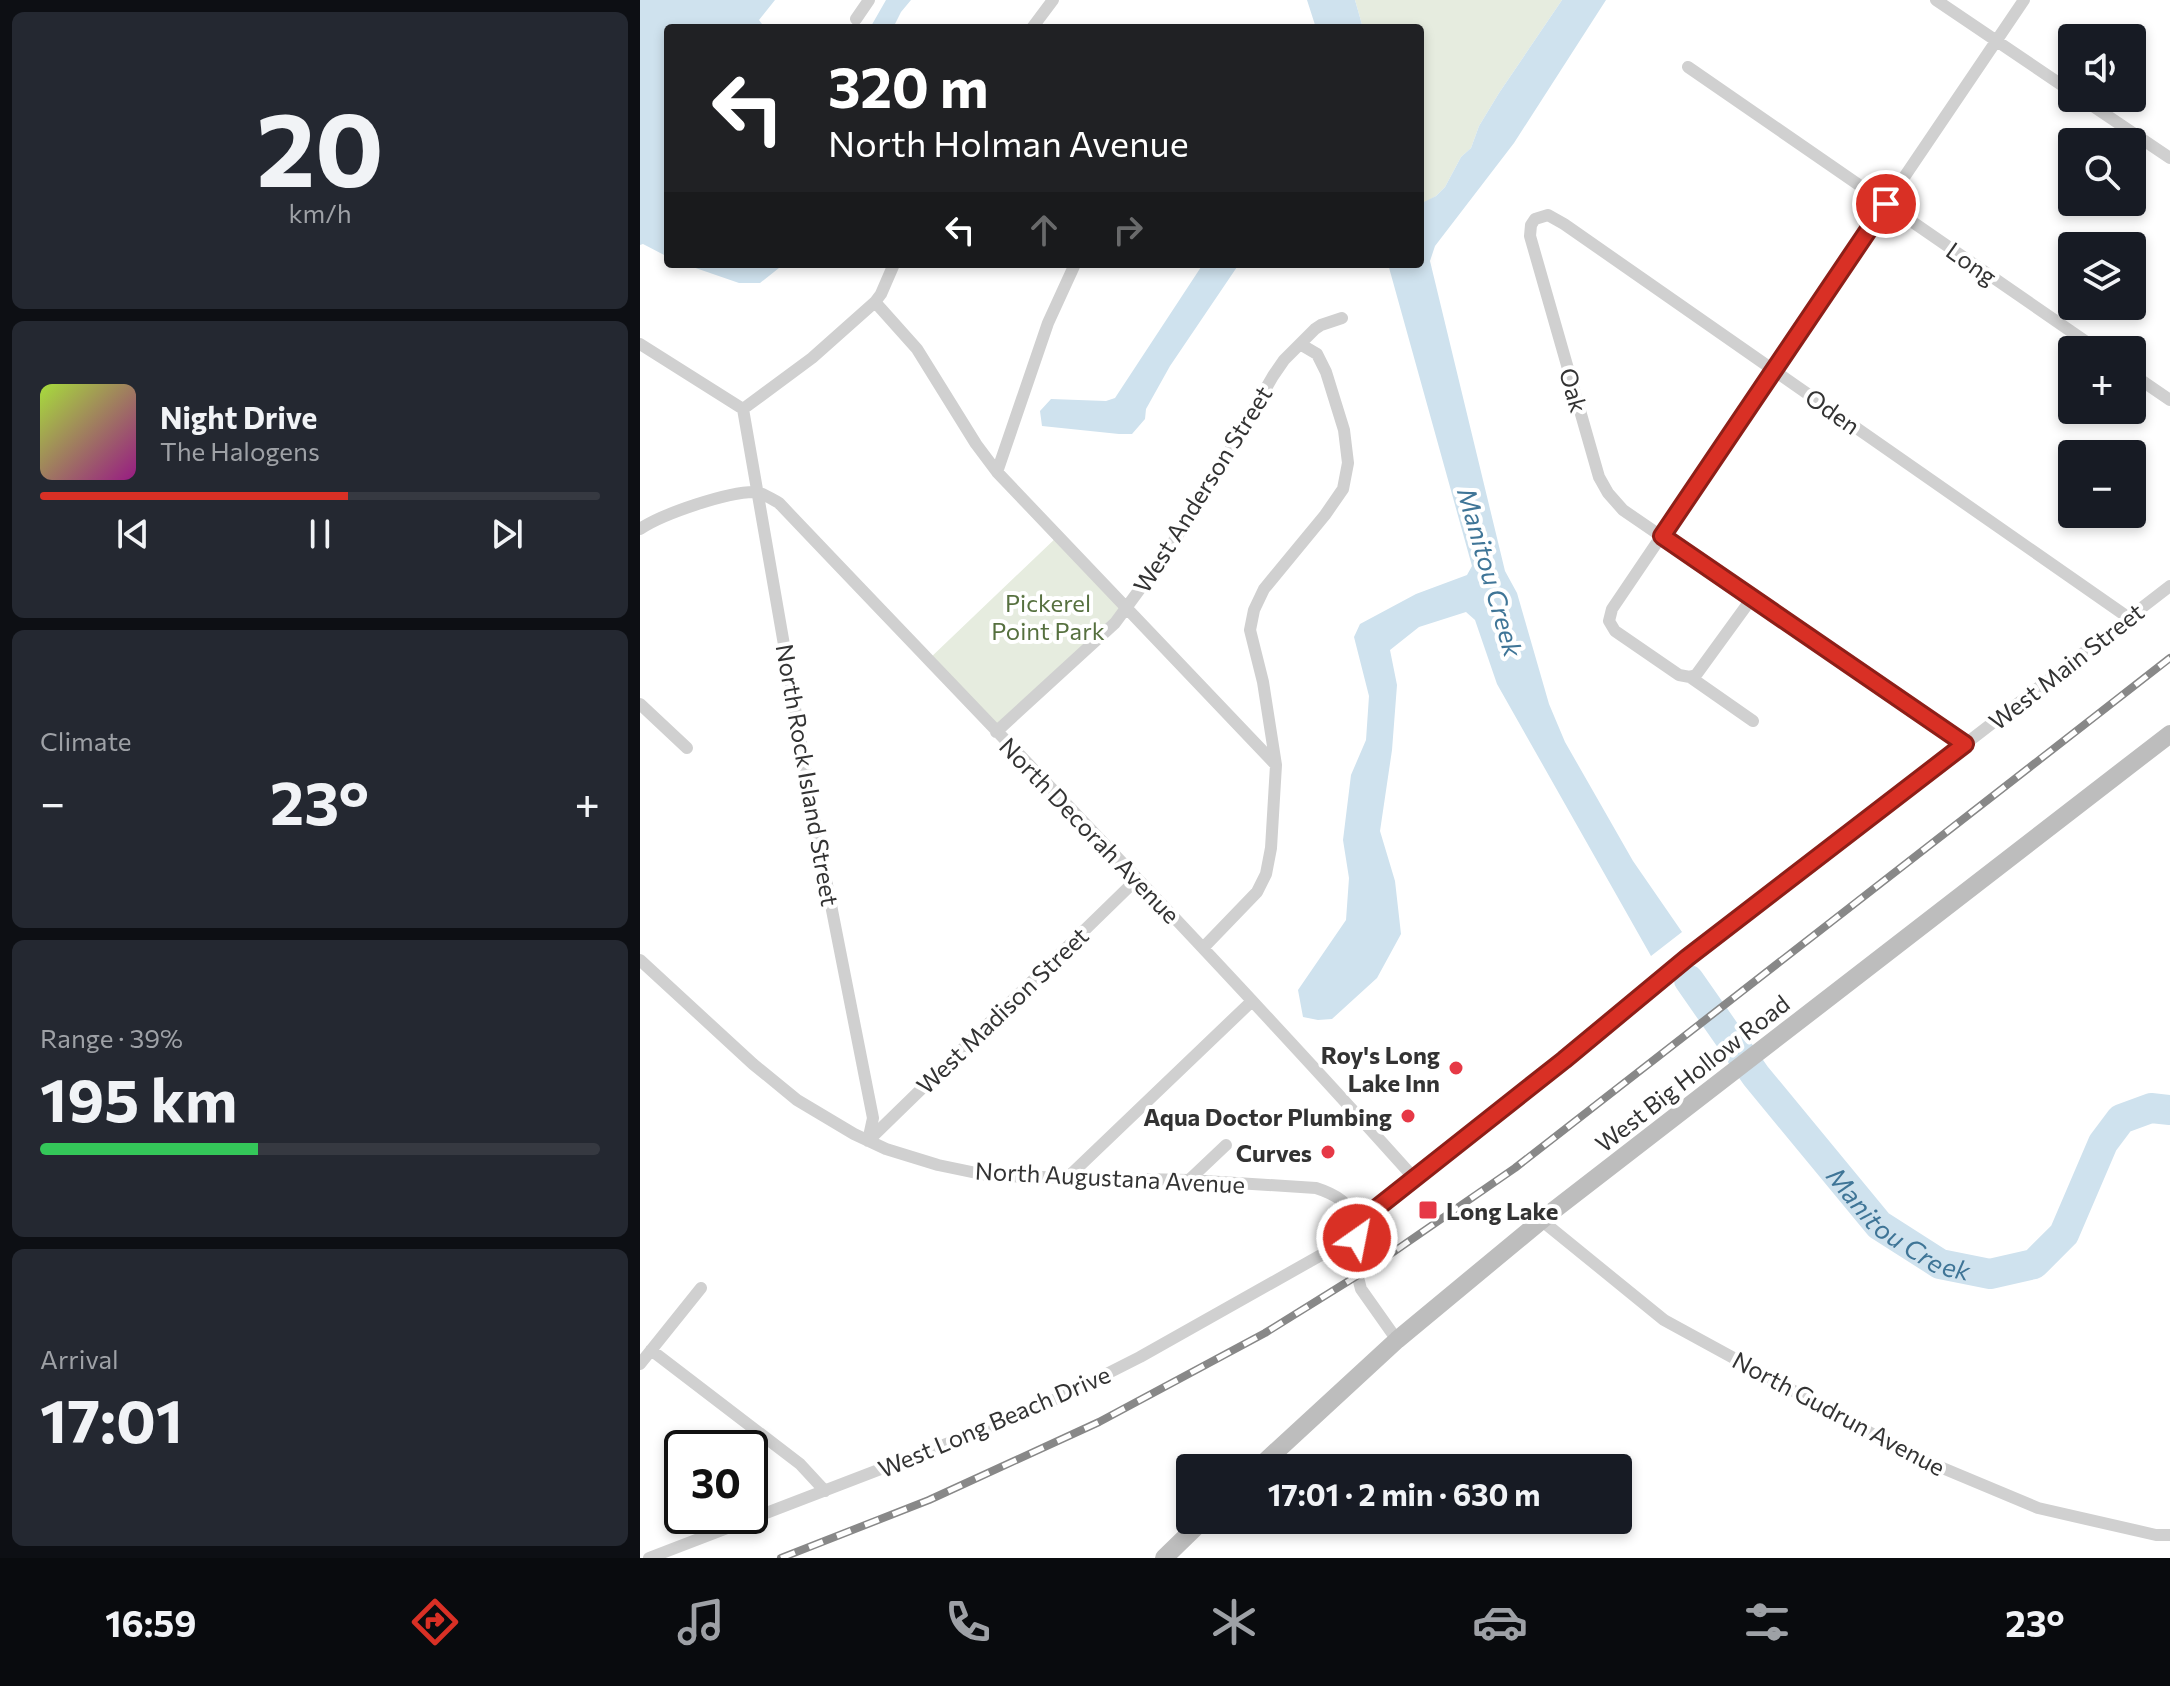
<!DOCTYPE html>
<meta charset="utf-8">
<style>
:root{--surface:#171b24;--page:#242831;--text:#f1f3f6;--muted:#9ea1a6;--line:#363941;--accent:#d93025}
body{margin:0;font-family:Commissioner,sans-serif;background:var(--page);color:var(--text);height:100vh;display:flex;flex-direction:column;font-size:30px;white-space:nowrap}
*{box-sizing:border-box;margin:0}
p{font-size:26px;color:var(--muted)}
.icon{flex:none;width:44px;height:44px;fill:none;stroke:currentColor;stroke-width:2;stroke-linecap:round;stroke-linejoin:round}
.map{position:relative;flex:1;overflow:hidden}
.side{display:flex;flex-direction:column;gap:12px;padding:12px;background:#0d0f14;width:640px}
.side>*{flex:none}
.top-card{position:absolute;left:24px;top:24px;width:760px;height:244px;border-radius:8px;box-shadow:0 4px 12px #0003;background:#202124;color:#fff;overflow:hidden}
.fabs{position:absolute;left:1418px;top:24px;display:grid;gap:16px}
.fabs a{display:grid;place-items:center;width:88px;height:88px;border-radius:8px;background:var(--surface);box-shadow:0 4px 12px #0003;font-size:40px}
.speed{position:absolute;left:24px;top:1430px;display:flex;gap:16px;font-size:40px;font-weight:700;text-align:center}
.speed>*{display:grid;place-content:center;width:104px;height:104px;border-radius:50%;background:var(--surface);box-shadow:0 4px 12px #0003;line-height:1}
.speed .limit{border:4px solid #111;border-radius:12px;background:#fff;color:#111}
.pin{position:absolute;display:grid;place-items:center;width:68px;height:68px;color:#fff;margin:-34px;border:4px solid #fff;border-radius:50%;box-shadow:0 2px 8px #0007}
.me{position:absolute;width:88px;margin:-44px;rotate:33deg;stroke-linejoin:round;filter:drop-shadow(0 0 6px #0008)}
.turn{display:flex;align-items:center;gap:28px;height:168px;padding:0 32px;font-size:36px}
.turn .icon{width:104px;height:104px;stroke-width:2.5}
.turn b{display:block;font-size:56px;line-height:68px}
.lanes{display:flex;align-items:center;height:76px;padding:0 32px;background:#0003;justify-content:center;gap:40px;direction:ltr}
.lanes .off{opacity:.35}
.big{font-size:60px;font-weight:700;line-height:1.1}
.side .card{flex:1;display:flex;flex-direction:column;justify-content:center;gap:12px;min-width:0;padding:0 28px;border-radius:12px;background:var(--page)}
.side .dial{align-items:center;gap:0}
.dial b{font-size:104px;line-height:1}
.song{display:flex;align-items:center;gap:24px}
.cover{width:96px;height:96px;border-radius:12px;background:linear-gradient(135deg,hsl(80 70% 55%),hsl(310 70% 35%))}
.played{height:8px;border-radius:4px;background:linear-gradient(90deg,var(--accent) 55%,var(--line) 55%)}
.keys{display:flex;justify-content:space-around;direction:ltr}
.heat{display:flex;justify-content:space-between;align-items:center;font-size:44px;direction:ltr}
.charge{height:12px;border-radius:6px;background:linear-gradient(90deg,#34c759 39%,var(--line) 0)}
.trip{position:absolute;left:536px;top:1454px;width:456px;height:80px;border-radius:8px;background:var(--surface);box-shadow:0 4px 12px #0003;font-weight:700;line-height:80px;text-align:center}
.dock{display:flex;height:128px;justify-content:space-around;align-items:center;background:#090b0e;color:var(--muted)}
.dock .icon{width:56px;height:56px}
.dock .on{color:var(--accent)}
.dock b{font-size:36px;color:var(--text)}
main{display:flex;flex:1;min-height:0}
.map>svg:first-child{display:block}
.green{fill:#e6ecdf}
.water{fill:#cfe2ee}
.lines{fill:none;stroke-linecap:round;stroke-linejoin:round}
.river{stroke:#cfe2ee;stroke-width:30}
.street{stroke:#d0d0d0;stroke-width:12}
.secondary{stroke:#bdbdbd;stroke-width:18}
.rail-casing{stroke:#888;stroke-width:8}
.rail{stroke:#fff;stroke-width:5;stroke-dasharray:15;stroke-linecap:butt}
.route-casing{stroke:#8d1f18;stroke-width:20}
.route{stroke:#d93025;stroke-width:14}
.poi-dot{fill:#e63946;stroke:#fff;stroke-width:3}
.labels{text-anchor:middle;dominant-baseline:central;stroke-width:8;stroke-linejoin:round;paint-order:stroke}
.street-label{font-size:24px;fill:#333;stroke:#fff}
.park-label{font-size:24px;fill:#56703f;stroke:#fff}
.poi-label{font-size:24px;font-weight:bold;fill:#333;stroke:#fff;text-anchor:end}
.water-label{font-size:26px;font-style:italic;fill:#3f7597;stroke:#fff}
</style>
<main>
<section class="side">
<div class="card dial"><b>20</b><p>km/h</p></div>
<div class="card">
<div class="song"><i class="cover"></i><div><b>Night Drive</b><p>The Halogens</p></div></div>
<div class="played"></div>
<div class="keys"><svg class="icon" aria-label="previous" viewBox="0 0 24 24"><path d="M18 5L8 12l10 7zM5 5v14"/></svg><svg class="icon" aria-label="pause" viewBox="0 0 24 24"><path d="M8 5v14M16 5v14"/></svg><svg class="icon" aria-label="next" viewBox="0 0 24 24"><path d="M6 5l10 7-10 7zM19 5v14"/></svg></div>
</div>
<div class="card"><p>Climate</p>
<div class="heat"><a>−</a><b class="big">23°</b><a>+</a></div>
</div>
<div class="card"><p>Range · 39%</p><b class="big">195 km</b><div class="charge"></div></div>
<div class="card"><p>Arrival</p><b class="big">17:01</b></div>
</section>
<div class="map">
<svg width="1530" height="1558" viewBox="0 0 1530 1558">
<rect width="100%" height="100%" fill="#fff"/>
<path class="green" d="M715 0H922L859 93 839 126 831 148 821 157 805 187 796 196 781 205 780 28H723Z
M419 535 487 607 356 732 288 660Z"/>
<path class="water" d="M0 0H135L119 20 125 28H28V257L3 244 0 245Z
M246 0H271L261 12 253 28H230Z
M667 0H715L723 28H676Z
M922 0H966L874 143 795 246 790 261 865 571 877 593 909 704 925 742 993 861 1042 932 1011 956 857 684 835 620 826 612 779 627 750 650 757 685 752 750 740 831 755 881 761 934 737 978 692 1019 678 1020 663 1017 658 990 706 920 709 878 703 840 711 775 726 740 729 696 714 637 720 624 776 594 827 575 832 566 748 264H780V204L796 196 805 187 821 157 831 148 839 126 859 93Z
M44 264H144L120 283H99Z
M563 264H599L530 366 506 409 505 419 492 434H479L402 426 400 411 411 399 466 401 475 398Z"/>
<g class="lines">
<path class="river" id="s1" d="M1049 980 1116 1076 1239 1225 1300 1264 1350 1274 1394 1264 1424 1234 1463 1143 1481 1119 1511 1108 1530 1110"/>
<path class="street" d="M1296 0 1432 92
M216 19 229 0
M392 28 413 0
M1048 67 1458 350
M1441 98 1530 158
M235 302 277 349 336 444 357 472 636 765
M0 344 103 409
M1492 374 1530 400
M103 409 176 829 233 1118 228 1141
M103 409 172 358 235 302 241 294 254 264
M357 472 408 323 435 264
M0 529C22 514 89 491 116 492 123 493 132 499 139 503 352 727 568 948 774 1178
M1112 598 1056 675 1050 677 1039 675 975 631 969 621 972 609 1384 0
M1050 677 1113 721
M0 704 47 748
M356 732 475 623 522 559 564 495 633 376 644 360 675 329 681 325 702 318
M1325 744 983 510 968 493 959 477 890 236 891 225 895 219 908 215 924 224 1489 618
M563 948 617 892 626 874 631 848 636 765 623 682 610 630 614 610 624 589 685 515 703 489 708 463 704 430 686 372 677 354 660 344
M0 960 113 1064 157 1100 214 1134 246 1149 298 1165 351 1176 549 1180 676 1188C698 1195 707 1203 721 1222L715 1266 721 1289 757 1340
M228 1141 497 879
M427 1178 612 1001
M549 1180 586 1145
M901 1220 1024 1320 1269 1454 1398 1508 1516 1535H1530
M11 1350 160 1464 185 1491
M0 1364 61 1288
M9 1558 358 1424 421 1397 500 1357 690 1250 738 1207 924 1060 1026 975 1530 586"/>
<path class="secondary" d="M618 1468 757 1340 909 1214 1530 734
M524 1558 563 1520"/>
<defs>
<path id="rail" d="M141 1558 289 1500 459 1422 625 1333 736 1264 875 1168 1530 658"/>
</defs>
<use href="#rail" class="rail-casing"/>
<use href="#rail" class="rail"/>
</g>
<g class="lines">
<defs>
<path id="route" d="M717 1238 721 1222 738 1207 924 1060 1047 958 1325 744 1022 536 1246 204"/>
</defs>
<use href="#route" class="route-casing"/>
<use href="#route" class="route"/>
</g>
<g class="poi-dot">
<circle cx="816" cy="1068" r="8"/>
<circle cx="768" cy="1116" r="8"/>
<circle cx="688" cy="1152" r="8"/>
<rect x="778" y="1200" width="20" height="20" rx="4"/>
</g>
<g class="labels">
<g class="street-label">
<text transform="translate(1332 263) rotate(35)">Long</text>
<text transform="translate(934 390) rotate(74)">Oak</text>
<text transform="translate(1193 411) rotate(35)">Oden</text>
<text transform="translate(562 489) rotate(-58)">West Anderson Street</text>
<text transform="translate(1426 666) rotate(-38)">West Main Street</text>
<text transform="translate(168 775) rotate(80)">North Rock Island Street</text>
<text transform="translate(450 830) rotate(46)">North Decorah Avenue</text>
<text transform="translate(362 1010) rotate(-44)">West Madison Street</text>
<text transform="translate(1052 1073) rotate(-38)">West Big Hollow Road</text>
<text transform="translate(470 1177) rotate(3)">North Augustana Avenue</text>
<text transform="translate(1199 1413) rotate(28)">North Gudrun Avenue</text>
<text transform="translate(354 1421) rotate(-23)">West Long Beach Drive</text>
</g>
<g class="park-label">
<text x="408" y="602">Pickerel<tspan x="408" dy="28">Point Park</tspan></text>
</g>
<g class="poi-label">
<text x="800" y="1054">Roy's Long<tspan x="800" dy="28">Lake Inn</tspan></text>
<text x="752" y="1116">Aqua Doctor Plumbing</text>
<text x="672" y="1152">Curves</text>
<text x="806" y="1210" text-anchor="start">Long Lake</text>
</g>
<g class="water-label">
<text transform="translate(851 572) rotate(74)">Manitou Creek</text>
<text stroke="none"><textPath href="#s1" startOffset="326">Manitou Creek</textPath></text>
</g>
</g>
</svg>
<div class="fabs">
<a><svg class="icon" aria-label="sound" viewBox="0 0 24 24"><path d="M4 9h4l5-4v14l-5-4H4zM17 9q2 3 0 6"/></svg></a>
<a><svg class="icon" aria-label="search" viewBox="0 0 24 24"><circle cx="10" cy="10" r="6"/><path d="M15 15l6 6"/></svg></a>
<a><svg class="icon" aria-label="layers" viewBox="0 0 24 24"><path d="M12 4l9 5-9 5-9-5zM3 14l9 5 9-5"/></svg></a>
<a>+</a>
<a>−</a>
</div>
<div class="speed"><div class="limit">30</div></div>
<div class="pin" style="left:1246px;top:204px;background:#d93025"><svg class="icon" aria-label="arrive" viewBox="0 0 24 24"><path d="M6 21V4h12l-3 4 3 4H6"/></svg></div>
<svg class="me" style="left:717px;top:1238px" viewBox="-20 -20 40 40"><circle r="17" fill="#d93025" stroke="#fff" stroke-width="3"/><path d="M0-11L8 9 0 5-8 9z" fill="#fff"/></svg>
<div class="trip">17:01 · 2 min · 630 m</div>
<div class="top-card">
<div class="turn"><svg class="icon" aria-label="left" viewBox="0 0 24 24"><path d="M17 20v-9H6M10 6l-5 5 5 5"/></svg><div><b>320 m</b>North Holman Avenue</div></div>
<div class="lanes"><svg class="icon" aria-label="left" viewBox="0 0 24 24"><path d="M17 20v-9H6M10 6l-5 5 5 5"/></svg><svg class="icon off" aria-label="ahead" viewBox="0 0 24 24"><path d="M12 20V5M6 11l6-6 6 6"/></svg><svg class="icon off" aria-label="right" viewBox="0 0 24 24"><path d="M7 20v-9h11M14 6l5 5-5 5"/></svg></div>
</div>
</div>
</main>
<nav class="dock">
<b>16:59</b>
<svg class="icon on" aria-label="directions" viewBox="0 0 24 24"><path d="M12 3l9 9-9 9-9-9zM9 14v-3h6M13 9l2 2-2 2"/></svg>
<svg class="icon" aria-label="music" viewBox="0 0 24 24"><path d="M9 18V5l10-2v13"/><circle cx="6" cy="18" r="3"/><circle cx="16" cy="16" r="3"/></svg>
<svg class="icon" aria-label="phone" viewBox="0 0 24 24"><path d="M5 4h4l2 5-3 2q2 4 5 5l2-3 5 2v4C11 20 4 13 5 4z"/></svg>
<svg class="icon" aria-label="climate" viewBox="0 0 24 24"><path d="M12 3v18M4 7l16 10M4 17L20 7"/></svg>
<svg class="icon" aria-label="car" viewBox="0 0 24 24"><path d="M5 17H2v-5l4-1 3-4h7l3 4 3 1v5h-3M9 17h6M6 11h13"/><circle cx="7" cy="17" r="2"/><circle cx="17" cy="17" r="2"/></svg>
<svg class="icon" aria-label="filters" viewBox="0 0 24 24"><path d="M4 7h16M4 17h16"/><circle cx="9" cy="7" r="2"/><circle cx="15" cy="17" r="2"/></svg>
<b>23°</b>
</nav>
